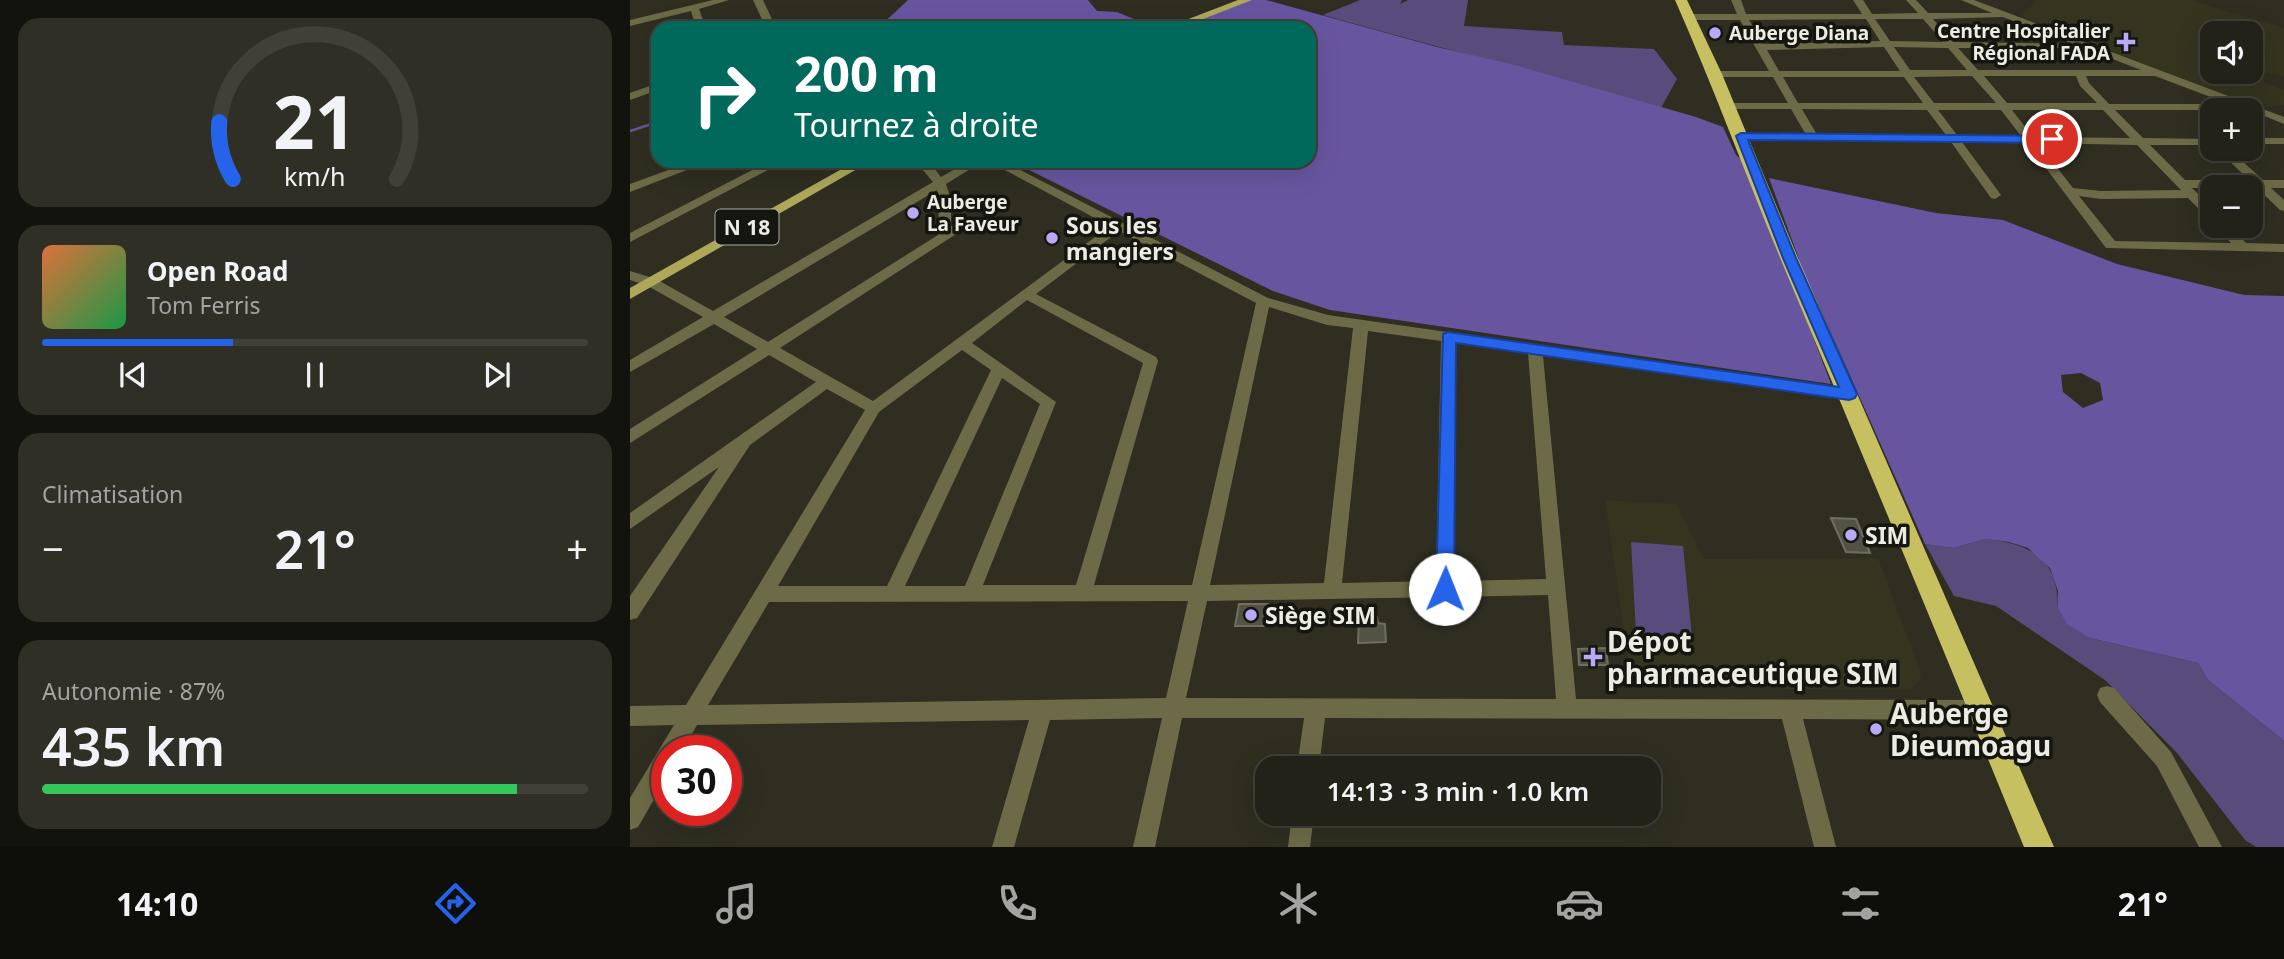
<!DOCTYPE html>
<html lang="fr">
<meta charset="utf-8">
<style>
:root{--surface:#232219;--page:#2f2f26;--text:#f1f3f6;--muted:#a3a4a2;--line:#403f38;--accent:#2563eb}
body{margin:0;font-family:"Noto Sans",sans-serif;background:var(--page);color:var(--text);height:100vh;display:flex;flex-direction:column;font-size:26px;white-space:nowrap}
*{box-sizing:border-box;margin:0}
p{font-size:23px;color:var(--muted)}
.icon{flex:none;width:38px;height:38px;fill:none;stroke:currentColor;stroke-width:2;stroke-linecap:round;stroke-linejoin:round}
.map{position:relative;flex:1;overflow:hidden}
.details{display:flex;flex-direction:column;gap:18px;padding:18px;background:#13130e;width:630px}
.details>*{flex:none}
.hud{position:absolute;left:21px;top:21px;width:665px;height:147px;border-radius:21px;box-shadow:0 7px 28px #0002,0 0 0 2px var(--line);background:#00695c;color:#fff;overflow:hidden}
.tools{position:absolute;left:1570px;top:21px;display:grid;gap:14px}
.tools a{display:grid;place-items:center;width:63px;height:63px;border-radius:14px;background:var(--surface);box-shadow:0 7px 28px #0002,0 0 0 2px var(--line);font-size:35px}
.speed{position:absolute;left:21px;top:735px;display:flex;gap:14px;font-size:35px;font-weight:700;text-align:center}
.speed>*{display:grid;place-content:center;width:91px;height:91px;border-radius:50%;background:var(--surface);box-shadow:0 7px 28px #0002,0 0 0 2px var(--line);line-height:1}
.speed .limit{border:10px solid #d22;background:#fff;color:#111}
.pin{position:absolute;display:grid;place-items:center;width:60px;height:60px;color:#fff;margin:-30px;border:4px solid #fff;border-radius:50%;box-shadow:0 2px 7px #0007}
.me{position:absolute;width:77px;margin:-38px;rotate:1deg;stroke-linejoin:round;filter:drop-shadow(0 0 5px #0008)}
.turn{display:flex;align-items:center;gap:24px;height:147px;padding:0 28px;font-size:32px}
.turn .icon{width:91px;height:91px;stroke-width:2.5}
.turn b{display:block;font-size:49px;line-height:60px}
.big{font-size:52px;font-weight:600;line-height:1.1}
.details .widget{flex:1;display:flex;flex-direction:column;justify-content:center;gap:10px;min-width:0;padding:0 24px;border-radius:21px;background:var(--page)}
.details .dial{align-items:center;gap:0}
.dial svg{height:182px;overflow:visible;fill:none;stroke:var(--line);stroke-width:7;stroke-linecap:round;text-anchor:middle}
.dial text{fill:var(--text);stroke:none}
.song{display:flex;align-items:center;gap:21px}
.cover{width:84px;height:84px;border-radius:10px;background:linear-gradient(135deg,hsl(20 70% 55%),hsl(140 70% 35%))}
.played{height:7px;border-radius:4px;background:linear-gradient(90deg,var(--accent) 35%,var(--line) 35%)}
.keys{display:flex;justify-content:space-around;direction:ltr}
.heat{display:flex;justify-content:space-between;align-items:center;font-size:38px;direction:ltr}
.charge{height:10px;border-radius:5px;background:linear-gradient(90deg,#34c759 87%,var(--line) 0)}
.trip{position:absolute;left:625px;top:756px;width:406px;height:70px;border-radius:21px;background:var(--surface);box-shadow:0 7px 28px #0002,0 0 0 2px var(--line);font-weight:600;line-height:70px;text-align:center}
.tab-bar{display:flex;height:112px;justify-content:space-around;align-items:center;background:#0e0e0a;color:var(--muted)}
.tab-bar .icon{width:49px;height:49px}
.tab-bar .active{color:var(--accent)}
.tab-bar b{font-size:32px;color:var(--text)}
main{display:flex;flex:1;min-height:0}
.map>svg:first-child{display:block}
.built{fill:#35341f;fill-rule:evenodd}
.green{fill:#574c7c}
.water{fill:#6855a0;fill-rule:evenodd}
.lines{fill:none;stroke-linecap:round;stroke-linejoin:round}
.stream{stroke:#6855a0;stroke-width:2.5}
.building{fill:#535344;stroke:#6f6e5f;stroke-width:2}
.minor{fill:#6d6b47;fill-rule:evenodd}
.major{fill:#ada85a;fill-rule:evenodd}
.highway{fill:#c6c061;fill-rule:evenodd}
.route{fill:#2563eb;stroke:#184099;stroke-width:2}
.poi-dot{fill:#baaaf6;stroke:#161610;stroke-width:2.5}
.labels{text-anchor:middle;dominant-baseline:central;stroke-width:7;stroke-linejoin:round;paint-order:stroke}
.far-poi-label{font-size:19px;font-weight:bold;fill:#ecece3;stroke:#161610;text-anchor:start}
.shield{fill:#161610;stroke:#acaca4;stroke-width:2}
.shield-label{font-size:21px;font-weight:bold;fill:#ecece3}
.poi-label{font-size:23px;font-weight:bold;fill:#ecece3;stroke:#161610;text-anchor:start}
.near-poi-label{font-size:28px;font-weight:bold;fill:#ecece3;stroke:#161610;text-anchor:start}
</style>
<main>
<section class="details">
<div class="widget dial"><svg viewBox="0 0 100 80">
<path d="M14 69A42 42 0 1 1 86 69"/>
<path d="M14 69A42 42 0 0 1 8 44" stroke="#2563eb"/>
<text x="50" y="56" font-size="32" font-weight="700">21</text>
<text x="50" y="72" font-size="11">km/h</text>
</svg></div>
<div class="widget">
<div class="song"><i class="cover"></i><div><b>Open Road</b><p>Tom Ferris</p></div></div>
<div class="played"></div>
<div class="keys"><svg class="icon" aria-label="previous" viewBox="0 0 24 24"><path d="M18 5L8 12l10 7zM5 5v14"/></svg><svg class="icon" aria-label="pause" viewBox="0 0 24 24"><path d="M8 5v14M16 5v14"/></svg><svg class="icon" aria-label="next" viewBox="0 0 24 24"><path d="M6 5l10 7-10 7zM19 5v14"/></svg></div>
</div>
<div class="widget"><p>Climatisation</p>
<div class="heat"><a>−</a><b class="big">21°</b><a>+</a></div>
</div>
<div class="widget"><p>Autonomie · 87%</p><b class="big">435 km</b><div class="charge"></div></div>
</section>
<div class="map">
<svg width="1654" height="847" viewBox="0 0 1654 847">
<rect width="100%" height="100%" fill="#2f2e21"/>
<path class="built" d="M1402 0H1559L1654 28V77L1634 72V83L1654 90V105L1629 108 1391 16 1405 2ZM1582 33H1620V72H1582Z
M975 500 1047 504 1074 559 1248 558 1292 676 1281 690 1158 689 1011 682 998 658Z"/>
<path class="green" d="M730 0H772L770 4 778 0H838L834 26 932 32 934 45 1024 49 1047 79 1031 108C919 75 806 47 693 15Z
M1356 539C1401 544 1428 558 1428 608L1460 638 1568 663 1578 680 1654 741V847H1626L1615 840 1547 753 1475 680 1366 606 1324 596 1295 544 1323 548Z
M1001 542 1053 546 1062 637 1006 633Z"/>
<path class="water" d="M278 0H458L467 11 487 12 521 26 248 28Z
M617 0H636L807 47 881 64 1066 117 1093 127 1106 155 1115 162 1150 257 1169 259 1139 178 1306 213 1373 220 1487 264 1614 295 1654 296V741L1578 680 1568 663 1460 638 1437 624 1428 608V591L1420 568 1398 548 1379 542 1356 539 1323 548 1295 544 1181 288 1164 287 1201 384 700 310 643 291 381 161H679V28H540ZM1451 373 1470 383 1473 400 1453 408 1433 392 1431 375Z"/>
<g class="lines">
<path class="stream" d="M0 131 28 122"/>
</g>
<path class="building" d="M1201 518 1226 519 1240 553 1216 552Z
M609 604H638L634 626H605Z
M747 617 748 623 755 624 756 642 728 643 729 618Z
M976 648 978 665H949L948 649Z"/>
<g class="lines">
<path class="minor" d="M83 0H99L69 9 76 28H66L61 11 0 26V20Z
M123 0H133L146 28H136Z
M1101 0H1111L1116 14H1232L1223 0H1233L1242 14 1288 13 1276 0H1286L1298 13H1362L1331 0H1344L1654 117V124L1620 110H1485L1513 138 1582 139V145H1520L1555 180H1619L1587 149H1599L1633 180H1654V188H1641L1654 200V211L1650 210 1627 188H1562L1582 208V219L1578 218 1558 198 1471 199 1449 196 1485 241 1601 243 1586 226H1599L1616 243 1654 244V252L1476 248 1397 143 1332 142 1371 195 1365 199 1361 198 1321 142 1107 138 1105 136 1111 133H1175L1161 109H1099L1094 106 1099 103H1158L1143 77H1085L1080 74 1085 71H1139L1110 20H1058L1053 17 1058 14H1107ZM1373 17 1443 44 1323 42 1303 19ZM1236 19 1250 41 1134 44 1119 20ZM1245 19H1293L1313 42 1260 41ZM1254 47 1270 71H1149L1137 50ZM1264 47 1318 48 1337 70H1280ZM1328 48H1454L1511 70H1348ZM1342 76 1366 103H1304L1284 77ZM1354 76H1446L1450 86 1467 103H1377ZM1456 76H1525L1599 104H1479L1459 83ZM1153 77H1274L1293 103H1168ZM1172 109 1297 110 1316 135 1186 133ZM1308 110H1371L1391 136 1327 135ZM1382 110H1473L1500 138 1403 137ZM1408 143 1507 145 1551 190 1471 191 1443 188Z
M28 83V90L0 100V93Z
M1620 138H1654V144H1620Z
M63 161H80L0 192V184Z
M140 161H155L0 242V233Z
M292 161H304V168L311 177 339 161H353L316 184 321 200V226L333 220 337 221V227L150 348 243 401 480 226 358 161H373L638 298 698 315 1224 390 1227 394 1219 400 913 356 946 699 1351 700 1358 703 1361 710 1358 717 1351 720 1173 719 1206 847H1184L1152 719 695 718 689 768H667L674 718H552L525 847H503L532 718 420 720 384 847H362L399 720 67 725 52 751H37V777L8 827 0 830V798L44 725 0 726V706L56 705 235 410 197 389 120 445 7 618 0 620V596L89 467 0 529V513L186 382 139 355 0 443V429L127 349 84 324 0 372V360L73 317 16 285 0 280V271L26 279 83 311 303 182 292 169ZM307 190 309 200 308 235 138 342 94 317ZM489 231 626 303 562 585H464L528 361 526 357 406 294ZM397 300 513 363 446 585H353L426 402 342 343ZM639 307 697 325 723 328 694 583 580 585ZM738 331 811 341 806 581 712 583ZM825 343 898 353 916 579 824 581ZM332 350 361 370 257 586H148L249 412ZM372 378 410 404 335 586H275ZM918 595 926 699 556 698 577 601ZM558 601 536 698 78 705 139 602Z
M1477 686 1484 688 1541 752 1592 847H1569L1527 766 1470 702 1467 695 1470 688Z
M662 814H684L680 847H658Z"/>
<path class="major" d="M608 0H622L550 28H535Z
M226 161H241L0 299V288Z"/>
<path class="highway" d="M1045 0H1057L1092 74 1168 258 1424 847H1394C1314 651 1233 455 1151 260 1115 173 1083 86 1045 0Z"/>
</g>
<path class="route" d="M1111 133 1422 136 1427 139 1422 143 1118 140 1166 258 1227 394 1225 398 1219 400 826 343 824 589 821 595 815 597 808 595 806 589 813 334 818 332 1209 387 1153 258 1106 136Z"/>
<g class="poi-dot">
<circle cx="1085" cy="33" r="7"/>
<path d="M1492.5 31.5h7v7h7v7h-7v7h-7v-7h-7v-7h7z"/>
<circle cx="283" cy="213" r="7"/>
<circle cx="422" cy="238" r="7"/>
<circle cx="1221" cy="535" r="7"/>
<circle cx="621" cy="615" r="7"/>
<path d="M959.5 646.5h7v7h7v7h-7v7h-7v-7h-7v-7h7z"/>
<circle cx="1246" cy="729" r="7"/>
</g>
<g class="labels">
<g class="far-poi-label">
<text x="1480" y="31" text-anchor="end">Centre Hospitalier<tspan x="1480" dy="22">Régional FADA</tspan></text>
<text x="1099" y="33">Auberge Diana</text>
<text x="297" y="202">Auberge<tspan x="297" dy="22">La Faveur</tspan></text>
</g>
<rect class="shield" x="85.5" y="209.5" width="63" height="35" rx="5"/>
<g class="shield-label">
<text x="117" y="227">N 18</text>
</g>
<g class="poi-label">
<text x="436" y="225">Sous les<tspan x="436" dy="26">mangiers</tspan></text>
<text x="1235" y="535">SIM</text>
<text x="635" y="615">Siège SIM</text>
</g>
<g class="near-poi-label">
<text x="977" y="641">Dépot<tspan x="977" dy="32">pharmaceutique SIM</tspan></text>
<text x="1260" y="713">Auberge<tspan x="1260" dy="32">Dieumoagu</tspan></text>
</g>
</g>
</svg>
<div class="tools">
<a><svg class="icon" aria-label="sound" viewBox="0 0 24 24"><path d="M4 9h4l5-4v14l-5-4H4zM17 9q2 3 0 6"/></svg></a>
<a>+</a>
<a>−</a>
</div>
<div class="speed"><div class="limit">30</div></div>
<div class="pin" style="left:1422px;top:139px;background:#d93025"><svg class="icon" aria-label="arrive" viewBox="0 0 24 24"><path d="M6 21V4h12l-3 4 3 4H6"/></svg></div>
<svg class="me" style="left:815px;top:589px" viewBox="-20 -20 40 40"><circle r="19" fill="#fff"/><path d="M0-13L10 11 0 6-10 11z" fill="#2563eb"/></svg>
<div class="trip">14:13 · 3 min · 1.0 km</div>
<div class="hud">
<div class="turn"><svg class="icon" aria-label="right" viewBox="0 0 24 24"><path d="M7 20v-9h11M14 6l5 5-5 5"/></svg><div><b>200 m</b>Tournez à droite</div></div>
</div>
</div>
</main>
<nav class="tab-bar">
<b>14:10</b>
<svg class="icon active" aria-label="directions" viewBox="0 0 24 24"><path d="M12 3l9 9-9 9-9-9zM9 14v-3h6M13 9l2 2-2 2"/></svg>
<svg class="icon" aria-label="music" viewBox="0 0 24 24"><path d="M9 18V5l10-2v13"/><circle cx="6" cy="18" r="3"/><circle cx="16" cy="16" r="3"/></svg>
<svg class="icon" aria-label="phone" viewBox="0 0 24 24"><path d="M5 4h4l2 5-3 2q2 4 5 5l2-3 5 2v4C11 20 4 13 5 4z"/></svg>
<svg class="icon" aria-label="climate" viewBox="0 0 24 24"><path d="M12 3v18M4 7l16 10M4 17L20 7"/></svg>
<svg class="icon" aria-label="car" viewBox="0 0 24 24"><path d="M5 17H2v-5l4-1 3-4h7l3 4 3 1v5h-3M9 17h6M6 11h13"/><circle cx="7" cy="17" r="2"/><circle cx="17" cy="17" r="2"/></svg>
<svg class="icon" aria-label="filters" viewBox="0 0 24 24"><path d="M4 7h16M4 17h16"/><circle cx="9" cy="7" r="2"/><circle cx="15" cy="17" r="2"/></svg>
<b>21°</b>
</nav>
